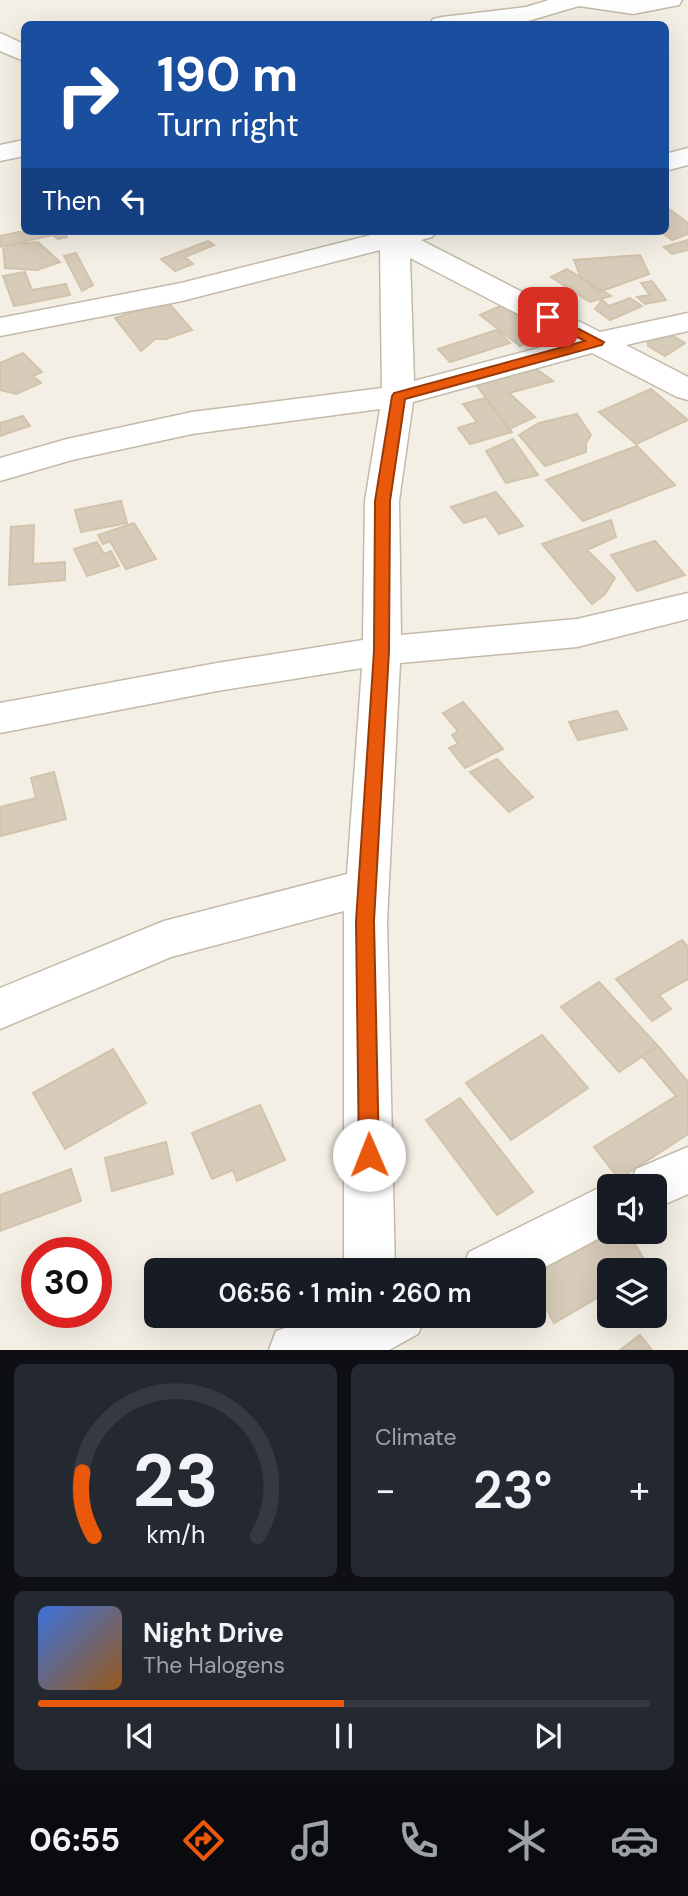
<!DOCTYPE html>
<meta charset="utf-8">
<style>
:root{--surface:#171b24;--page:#242831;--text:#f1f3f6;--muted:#9ea1a6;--line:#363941;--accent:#ea580c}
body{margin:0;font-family:"DM Sans",sans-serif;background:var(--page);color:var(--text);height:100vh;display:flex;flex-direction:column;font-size:26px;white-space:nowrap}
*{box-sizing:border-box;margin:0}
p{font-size:23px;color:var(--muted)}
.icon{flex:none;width:38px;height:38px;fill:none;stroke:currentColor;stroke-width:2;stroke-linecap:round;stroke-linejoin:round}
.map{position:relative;height:1350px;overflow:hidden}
.drawer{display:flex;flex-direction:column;gap:14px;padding:14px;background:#0d0f14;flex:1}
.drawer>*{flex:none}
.top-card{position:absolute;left:21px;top:21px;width:648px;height:214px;border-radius:10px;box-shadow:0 7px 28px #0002;background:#1a4fa0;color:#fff;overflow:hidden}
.buttons{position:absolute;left:597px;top:1174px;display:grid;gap:14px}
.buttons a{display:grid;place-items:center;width:70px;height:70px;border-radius:10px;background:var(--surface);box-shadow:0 7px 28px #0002;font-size:35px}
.speed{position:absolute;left:21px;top:1237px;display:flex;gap:14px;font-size:35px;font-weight:700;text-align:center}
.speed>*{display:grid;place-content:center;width:91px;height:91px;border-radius:50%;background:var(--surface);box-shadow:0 7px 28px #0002;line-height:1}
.speed .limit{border:10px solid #d22;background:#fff;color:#111}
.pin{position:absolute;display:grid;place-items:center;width:60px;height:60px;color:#fff;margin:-30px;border-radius:14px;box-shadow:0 4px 10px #0006}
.me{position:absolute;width:77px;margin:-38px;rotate:359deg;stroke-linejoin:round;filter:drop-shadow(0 0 5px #0008)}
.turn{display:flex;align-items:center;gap:24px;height:147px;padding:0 21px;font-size:32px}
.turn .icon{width:91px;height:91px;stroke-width:2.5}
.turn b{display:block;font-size:49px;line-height:60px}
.then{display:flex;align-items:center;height:66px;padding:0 21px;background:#0003;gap:14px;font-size:26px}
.big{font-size:52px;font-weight:600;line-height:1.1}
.drawer .widget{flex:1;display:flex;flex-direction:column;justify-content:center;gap:10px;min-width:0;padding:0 24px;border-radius:10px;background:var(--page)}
.drawer .dial{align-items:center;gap:0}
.dial svg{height:182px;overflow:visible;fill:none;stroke:var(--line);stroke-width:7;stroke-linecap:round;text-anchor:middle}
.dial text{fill:var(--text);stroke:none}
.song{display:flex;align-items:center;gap:21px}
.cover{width:84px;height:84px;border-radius:10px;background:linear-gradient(135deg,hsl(220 70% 55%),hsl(30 70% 35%))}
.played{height:7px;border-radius:4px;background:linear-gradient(90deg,var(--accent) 50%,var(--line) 50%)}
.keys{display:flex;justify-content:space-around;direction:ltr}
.heat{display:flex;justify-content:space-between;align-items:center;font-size:38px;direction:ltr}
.drawer .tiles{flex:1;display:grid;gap:14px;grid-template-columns:1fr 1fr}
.widget:last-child{grid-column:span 2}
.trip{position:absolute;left:144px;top:1258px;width:402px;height:70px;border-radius:10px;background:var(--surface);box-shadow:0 7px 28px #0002;font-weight:600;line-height:70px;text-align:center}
.dock{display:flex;height:112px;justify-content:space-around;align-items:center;background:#090b0e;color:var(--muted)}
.dock .icon{width:49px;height:49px}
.dock .on{color:var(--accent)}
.dock b{font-size:32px;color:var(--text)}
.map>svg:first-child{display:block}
.building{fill:#d7cbb9;stroke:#d2c3ab;stroke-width:2}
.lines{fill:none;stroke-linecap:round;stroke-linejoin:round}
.minor-casing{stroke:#c3baa9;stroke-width:3}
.minor{fill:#fff;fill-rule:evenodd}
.route{fill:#ea580c;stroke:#983908;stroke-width:2}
</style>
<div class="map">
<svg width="688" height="1350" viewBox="0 0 688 1350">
<rect width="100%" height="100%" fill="#f4efe4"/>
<path class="building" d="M669 209 688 223V234L672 240 660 231H665V213Z
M24 231H64L67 237 58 239 53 235 0 247V236Z
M688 240V250L672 254 664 247Z
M208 241 214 245 185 257 193 264 175 271 161 259Z
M38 242 60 262 37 270 5 268 3 246Z
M76 253 93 285 82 291 64 256Z
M640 255 649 274 599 292 580 276 574 260Z
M567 269 611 296 590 302 551 277Z
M25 272 32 290 66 284 70 295 14 306 3 276Z
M652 281 666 300 645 304 637 297 650 295 641 283Z
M630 298 642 306 610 320 595 309 602 300 609 306Z
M167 301 192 330 166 339H155L141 351 115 318Z
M505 304 546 334 520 346 480 315Z
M497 330 510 343 450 362 438 349Z
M647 335H671L685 343 665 356 648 346Z
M23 353 42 372 33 376 41 383 16 394 0 390V363Z
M535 368 553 381 509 393 535 417 509 429 477 386 486 380Z
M651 389 688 420 636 444 599 412Z
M485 398 512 432 470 444 458 428 477 422 463 404Z
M577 414 591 435 586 443V452L545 466 519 435 539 423Z
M23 416 30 426 0 436V423Z
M513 439 538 475 506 483 486 451Z
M637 446 675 485 583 521 546 480Z
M496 492 523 526 499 534 486 516 464 523 451 507Z
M121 501 127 523 81 532 75 510Z
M611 520 616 537 587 550 615 578 605 594 592 604 542 544Z
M134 523 156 559 126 569 110 541 103 544 98 535Z
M34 525 33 564 65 562V580L9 585 11 527Z
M655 541 685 575 637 591 611 555Z
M97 542 104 554 111 551 119 566 87 576 74 549Z
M463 702 503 749 465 768 449 748 458 744 452 735 458 731 443 713Z
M617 711 627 729 578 740 569 722Z
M497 759 533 797 509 812 470 772Z
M54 772 66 819 1 836 0 807 36 798 31 778Z
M682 940 688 947V979L659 995 671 1009 652 1021 616 979Z
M599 982 658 1046 619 1072 561 1007Z
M542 1035 588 1088 511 1140 466 1083Z
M658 1046 688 1082V1134L619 1179 594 1147 676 1096 642 1056Z
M113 1049 146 1103 65 1149 33 1093Z
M460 1098 533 1192 497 1215 426 1120Z
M260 1105 285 1160 237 1181 233 1170 212 1179 192 1133Z
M166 1142 173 1174 112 1191 105 1158Z
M71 1169 81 1201 0 1231V1195Z
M609 1228V1232H628L649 1268 644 1270H609V1291L554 1323 534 1285V1270H526L523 1263Z
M640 1335 652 1350H620Z"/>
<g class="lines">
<defs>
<path id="minor" d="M549 0H682L679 5 633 14 579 6 528 21 501 24H430L433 19 442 17 526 7Z
M0 33 24 44V61L0 51Z
M24 140V156L0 161V145Z
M688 148V165L665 171V154Z
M369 231H437L432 237 421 240 600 332 688 313V331L626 345 688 377V400L677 397 592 353 413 402 399 501 401 635 577 619 688 593V619L577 647 400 663 387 921 395 1270H344V911L171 957 0 1029V988L164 921 347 874 362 668 217 691 0 733V703L217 663 363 640 365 501 380 409 192 434 72 460 0 481V458L67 439 192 412 382 388 380 250 182 301 0 336V318L181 283 371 235ZM410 258 568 340 414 381Z
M688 1147V1194L654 1209V1186H629L636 1169Z
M609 1183 618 1186H609V1232H611L534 1273V1270H462L469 1252Z
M322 1316H426L418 1334 389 1350H269L276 1331Z"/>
</defs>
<use href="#minor" class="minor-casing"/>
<use href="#minor" class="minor"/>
</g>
<path class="route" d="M548 313 604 342 602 345 405 399 390 501 389 651 374 921 379 1155 376 1162 369 1165 362 1162 359 1155 356 921 374 651 375 501 392 396 394 393 585 341 543 319V314Z"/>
</svg>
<div class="buttons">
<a><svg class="icon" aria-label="sound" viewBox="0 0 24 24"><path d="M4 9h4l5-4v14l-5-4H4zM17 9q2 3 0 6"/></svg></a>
<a><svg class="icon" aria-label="layers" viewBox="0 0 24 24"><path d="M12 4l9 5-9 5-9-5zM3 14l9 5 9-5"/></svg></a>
</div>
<div class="speed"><div class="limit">30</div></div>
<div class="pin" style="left:548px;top:317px;background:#d93025"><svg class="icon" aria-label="arrive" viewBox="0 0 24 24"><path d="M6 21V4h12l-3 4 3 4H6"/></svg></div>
<svg class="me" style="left:369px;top:1155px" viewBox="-20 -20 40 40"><circle r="19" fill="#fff"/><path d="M0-13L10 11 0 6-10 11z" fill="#ea580c"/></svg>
<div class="trip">06:56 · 1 min · 260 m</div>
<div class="top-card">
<div class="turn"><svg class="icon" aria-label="right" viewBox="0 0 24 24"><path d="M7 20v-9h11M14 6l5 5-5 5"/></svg><div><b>190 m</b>Turn right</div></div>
<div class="then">Then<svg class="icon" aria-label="left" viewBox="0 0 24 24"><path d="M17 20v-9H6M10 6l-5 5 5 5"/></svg></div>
</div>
</div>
<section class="drawer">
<div class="tiles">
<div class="widget dial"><svg viewBox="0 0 100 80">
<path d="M14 69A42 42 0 1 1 86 69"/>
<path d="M14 69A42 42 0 0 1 9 41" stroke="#ea580c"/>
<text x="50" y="56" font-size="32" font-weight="700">23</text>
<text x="50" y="72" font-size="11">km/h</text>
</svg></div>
<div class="widget"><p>Climate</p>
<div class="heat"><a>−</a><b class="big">23°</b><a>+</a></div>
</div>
<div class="widget">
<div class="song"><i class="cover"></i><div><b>Night Drive</b><p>The Halogens</p></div></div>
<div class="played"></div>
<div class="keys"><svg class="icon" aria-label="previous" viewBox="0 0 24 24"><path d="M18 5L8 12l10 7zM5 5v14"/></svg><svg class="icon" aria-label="pause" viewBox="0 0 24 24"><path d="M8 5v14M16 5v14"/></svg><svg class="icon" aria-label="next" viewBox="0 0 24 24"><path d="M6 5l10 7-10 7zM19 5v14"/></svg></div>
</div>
</div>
</section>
<nav class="dock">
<b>06:55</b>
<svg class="icon on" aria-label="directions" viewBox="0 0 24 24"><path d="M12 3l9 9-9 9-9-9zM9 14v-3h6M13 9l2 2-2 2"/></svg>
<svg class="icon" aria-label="music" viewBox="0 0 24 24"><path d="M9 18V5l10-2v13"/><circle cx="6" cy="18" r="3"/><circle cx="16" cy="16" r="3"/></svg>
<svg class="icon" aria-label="phone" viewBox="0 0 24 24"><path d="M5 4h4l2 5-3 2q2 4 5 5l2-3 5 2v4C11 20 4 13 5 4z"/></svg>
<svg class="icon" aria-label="climate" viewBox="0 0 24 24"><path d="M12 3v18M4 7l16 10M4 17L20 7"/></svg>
<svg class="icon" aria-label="car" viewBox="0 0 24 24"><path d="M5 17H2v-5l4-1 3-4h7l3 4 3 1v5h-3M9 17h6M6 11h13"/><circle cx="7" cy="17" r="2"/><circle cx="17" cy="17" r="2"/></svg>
</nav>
